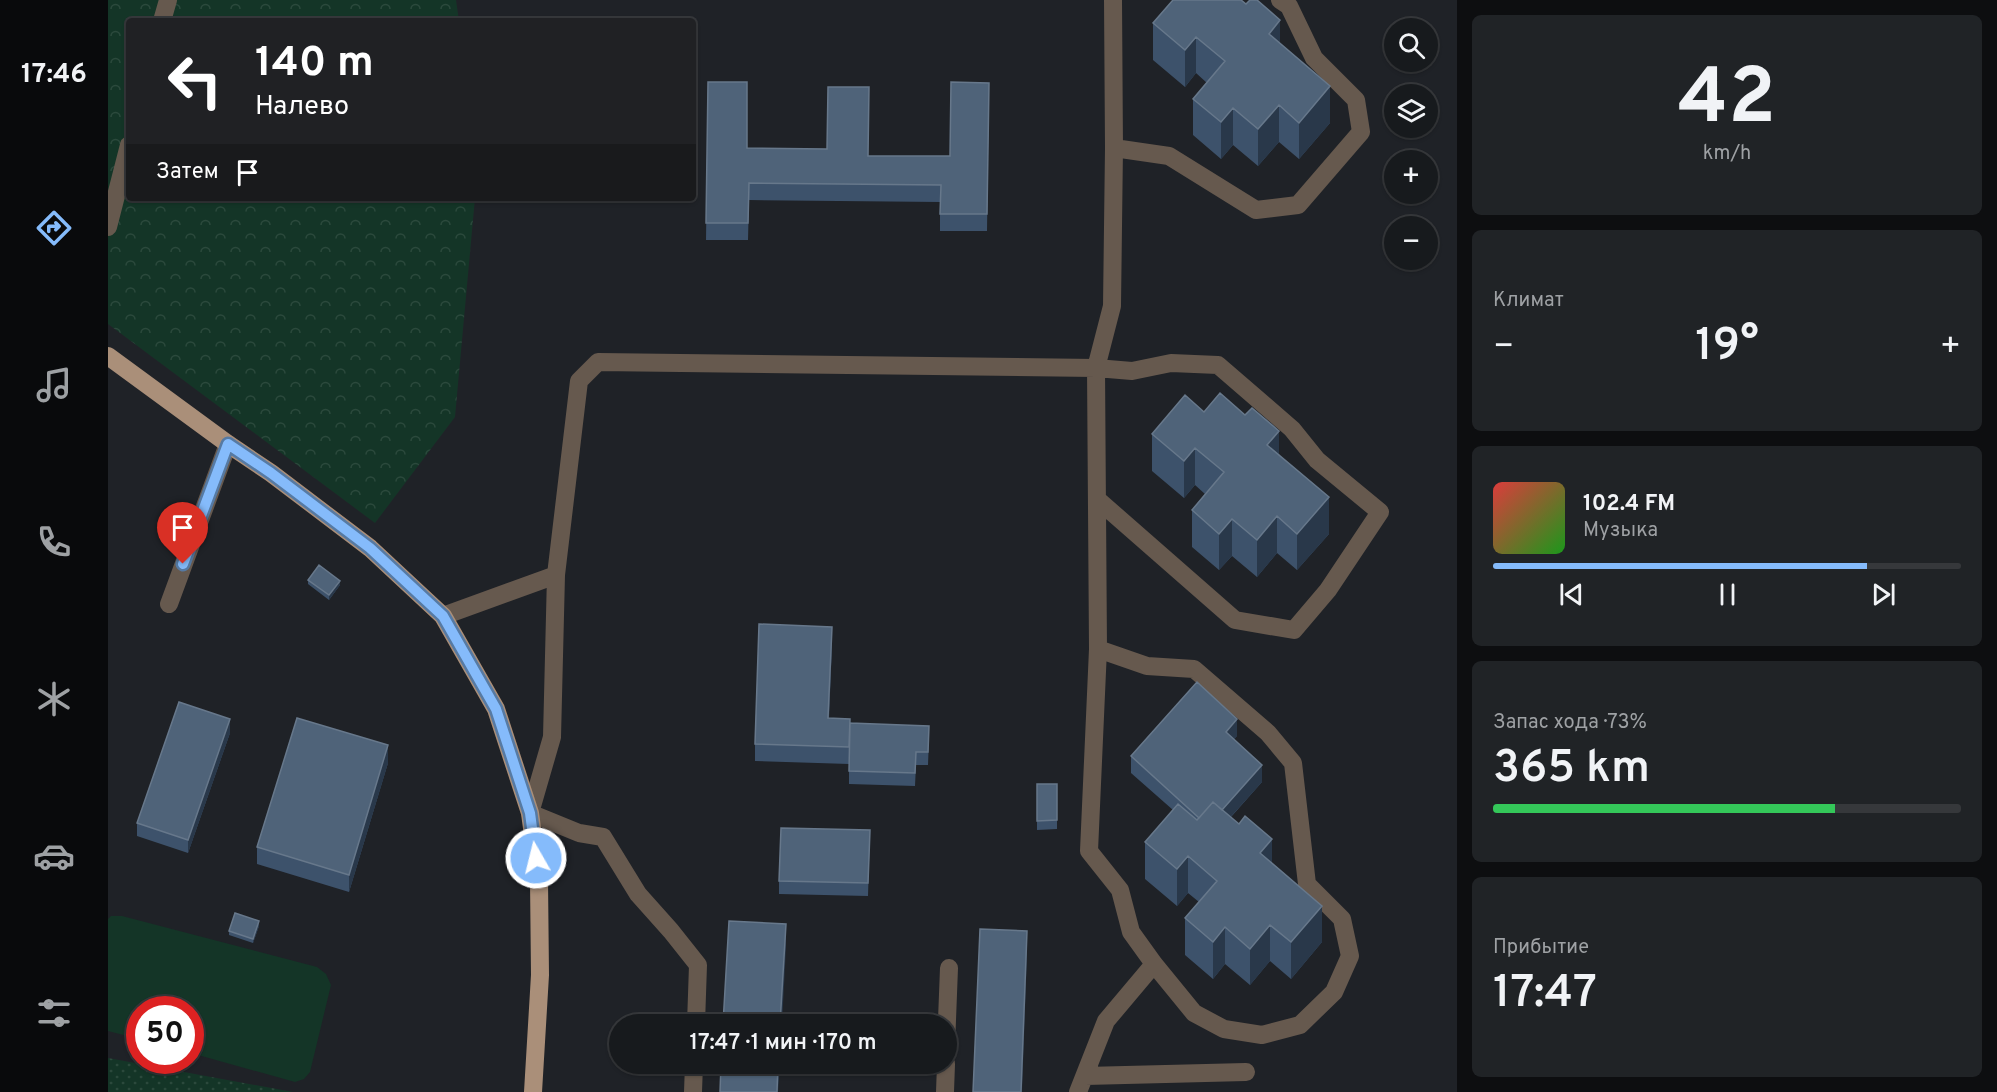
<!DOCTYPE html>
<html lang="ru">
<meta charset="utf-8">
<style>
:root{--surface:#171a1d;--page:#202326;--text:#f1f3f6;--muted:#9ea1a4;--line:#36383b;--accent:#85bbfb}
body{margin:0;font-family:Overpass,sans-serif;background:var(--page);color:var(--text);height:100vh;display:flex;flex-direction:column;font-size:22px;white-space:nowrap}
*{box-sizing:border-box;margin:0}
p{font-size:20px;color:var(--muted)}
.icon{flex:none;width:33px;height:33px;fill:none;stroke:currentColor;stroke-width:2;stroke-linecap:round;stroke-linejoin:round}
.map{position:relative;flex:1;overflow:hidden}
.details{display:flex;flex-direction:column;gap:15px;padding:15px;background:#0d0e10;width:540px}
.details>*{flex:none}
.guide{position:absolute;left:18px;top:18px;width:570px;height:183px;border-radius:6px;box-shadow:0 2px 4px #0004,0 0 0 2px var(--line);background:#202124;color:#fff;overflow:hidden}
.controls{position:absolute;left:1276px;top:18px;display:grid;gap:12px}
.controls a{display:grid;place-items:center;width:54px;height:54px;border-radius:50%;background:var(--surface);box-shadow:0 2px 4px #0004,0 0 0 2px var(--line);font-size:30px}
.speed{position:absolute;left:18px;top:996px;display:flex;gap:12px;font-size:30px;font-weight:700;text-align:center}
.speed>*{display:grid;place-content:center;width:78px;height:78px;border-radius:50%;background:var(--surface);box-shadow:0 2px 4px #0004,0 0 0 2px var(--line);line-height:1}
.speed .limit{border:9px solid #d22;background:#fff;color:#111}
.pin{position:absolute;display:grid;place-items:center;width:51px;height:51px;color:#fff;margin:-62px -26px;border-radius:50% 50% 50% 0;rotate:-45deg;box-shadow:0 0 6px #0007}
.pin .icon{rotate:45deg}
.me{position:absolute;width:66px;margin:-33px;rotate:352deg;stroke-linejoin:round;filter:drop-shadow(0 0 4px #0008)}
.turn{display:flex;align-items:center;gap:21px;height:126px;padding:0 30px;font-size:27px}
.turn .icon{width:78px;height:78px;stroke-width:2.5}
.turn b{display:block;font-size:42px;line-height:51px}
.then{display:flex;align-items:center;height:57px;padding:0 30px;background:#0003;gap:12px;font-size:22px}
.big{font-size:45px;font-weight:600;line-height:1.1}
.details .card{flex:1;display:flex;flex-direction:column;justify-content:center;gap:9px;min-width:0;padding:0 21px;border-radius:9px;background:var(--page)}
.details .dial{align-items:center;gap:0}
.dial b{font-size:78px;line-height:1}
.song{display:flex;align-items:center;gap:18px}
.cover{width:72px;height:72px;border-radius:9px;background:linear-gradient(135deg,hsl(0 70% 55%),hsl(120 70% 35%))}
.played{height:6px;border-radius:3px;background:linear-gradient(90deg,var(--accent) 80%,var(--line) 80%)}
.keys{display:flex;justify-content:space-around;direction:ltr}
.heat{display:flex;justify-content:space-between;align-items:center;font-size:33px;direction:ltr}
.charge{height:9px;border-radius:4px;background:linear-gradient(90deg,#34c759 73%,var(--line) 0)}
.trip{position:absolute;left:501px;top:1014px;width:348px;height:60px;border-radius:30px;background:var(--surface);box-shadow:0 2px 4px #0004,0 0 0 2px var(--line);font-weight:600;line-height:60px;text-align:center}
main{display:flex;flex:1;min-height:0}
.tabs{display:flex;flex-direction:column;width:108px;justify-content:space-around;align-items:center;background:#090a0c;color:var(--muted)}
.tabs .icon{width:42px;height:42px}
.tabs .current{color:var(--accent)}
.tabs b{font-size:27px;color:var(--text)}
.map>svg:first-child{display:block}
.grass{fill:url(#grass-dots)}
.forest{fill:url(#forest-crowns)}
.pitch{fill:#143527}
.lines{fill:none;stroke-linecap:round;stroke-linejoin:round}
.minor{stroke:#66594e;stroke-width:18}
.major{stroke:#aa8f79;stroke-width:18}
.wall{fill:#3d526b}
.shaded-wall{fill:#29384a}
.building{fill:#4f6379;stroke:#67788b;stroke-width:1.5}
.route-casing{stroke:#567aa3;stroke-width:15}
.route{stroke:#85bbfb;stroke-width:10}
</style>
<main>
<nav class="tabs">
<b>17:46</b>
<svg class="icon current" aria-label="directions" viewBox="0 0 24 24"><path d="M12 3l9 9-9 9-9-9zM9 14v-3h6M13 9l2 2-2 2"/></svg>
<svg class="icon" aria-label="music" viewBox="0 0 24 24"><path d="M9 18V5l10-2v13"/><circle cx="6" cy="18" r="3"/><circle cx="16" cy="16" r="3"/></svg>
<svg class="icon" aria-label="phone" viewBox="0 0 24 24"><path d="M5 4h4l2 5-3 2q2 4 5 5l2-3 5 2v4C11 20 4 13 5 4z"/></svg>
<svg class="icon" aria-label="climate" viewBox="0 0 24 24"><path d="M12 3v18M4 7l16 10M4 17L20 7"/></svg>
<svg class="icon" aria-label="car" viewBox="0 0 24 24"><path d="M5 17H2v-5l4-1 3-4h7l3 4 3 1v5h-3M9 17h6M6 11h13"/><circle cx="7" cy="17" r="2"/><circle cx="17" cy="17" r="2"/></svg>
<svg class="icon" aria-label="filters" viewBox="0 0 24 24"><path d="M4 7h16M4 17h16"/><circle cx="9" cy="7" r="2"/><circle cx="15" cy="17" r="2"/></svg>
</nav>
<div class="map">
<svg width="1349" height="1092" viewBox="0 0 1349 1092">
<defs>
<pattern id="grass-dots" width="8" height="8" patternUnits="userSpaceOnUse" patternTransform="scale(1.5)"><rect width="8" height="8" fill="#143527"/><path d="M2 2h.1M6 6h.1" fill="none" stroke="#2b493c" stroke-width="1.8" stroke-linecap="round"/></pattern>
<pattern id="forest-crowns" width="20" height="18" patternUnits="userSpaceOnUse" patternTransform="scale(1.5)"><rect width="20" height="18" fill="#143527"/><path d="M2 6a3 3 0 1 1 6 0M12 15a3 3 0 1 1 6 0" fill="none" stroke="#2b493c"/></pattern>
</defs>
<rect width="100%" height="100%" fill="#1f2227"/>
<path class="grass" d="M0 1058 185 1092H0Z"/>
<path class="forest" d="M0 0H348L351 21H21V198H367L347 417 267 523 0 324Z"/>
<path class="pitch" d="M3 916H14L209 967 218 974 223 985 202 1072 196 1079 187 1082 83 1053 82 1010H32L31 1039 0 1031V919Z"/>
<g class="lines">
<path class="minor" d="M54 21 60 0
M1006 148 1061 156 1148 210 1190 205 1253 132 1248 100 1206 58 1181 6 1172 0
M0 227 21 145
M61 604 120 444
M335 616 448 575
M990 649 1039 666 1086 669 1160 733 1185 763 1199 884 1234 919 1242 956 1226 992 1192 1025 1154 1035 1116 1029 1086 1013 1046 964 1023 932 1012 890 981 851 990 649 988 368 1004 306 1006 148 1005 0
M588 1024 590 965 563 931 530 894 495 837 471 833 422 813 444 737 448 575 471 381 490 362 988 368 1024 371 1063 363 1110 365 1184 429 1209 460 1272 512 1220 590 1186 630 1127 620 990 500
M838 1046 841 968
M977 1076 1138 1072
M585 1092 586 1064
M837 1092 838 1064
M970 1092 998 1021 1046 964"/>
<path class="major" d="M0 356 120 444 163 473 262 548 335 616 388 709 422 813 431 880 432 975 425 1092"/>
</g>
<path class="wall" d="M1045 23 1172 43 1222 123 1191 159 1171 142 1150 166 1125 145 1113 159 1085 135V99L1099 83 1088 73 1077 87 1045 60Z
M600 82 639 148 761 156H842L881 83 879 231H832V202L641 200 640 240H598Z
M1096 412 1171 454 1221 534 1189 570 1169 553 1149 577 1124 556 1111 570 1084 547V510L1097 494 1087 485 1076 498 1044 471V434Z
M200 580 232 585 221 600 200 584Z
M724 644 721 718 821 739 820 765H808L807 786 741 784V764L647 761V744Z
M122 733 80 853 29 836V823Z
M1129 736 1126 739 1154 782 1123 817 1164 863 1214 942 1183 979 1162 961 1142 985 1117 964 1105 979 1077 955V918L1091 902 1080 893 1069 906 1037 879V842L1065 810 1023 773V756Z
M280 763 241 892 149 864V847Z
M929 784H949V829L929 830Z
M762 830 760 896 671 894V881Z
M151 926 145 943 121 935V931Z"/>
<path class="shaded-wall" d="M1172 20V57L1161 34Z
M1088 37V73L1077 87V50Z
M1222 86V123L1191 159V123Z
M1171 105V142L1150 166V129Z
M1125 108V145L1113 159V122Z
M1171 431V468L1159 445Z
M1087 448V485L1076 498V461Z
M1221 497V534L1189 570V534Z
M1169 516V553L1149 577V540Z
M1124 519V556L1111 570V534Z
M232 581V585L221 600V595Z
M724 627V644L720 736V718Z
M122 719V733L80 853V840Z
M1129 719V736L1118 749V732Z
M280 745V763L241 892V875Z
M1154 765V782L1100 842V825Z
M1164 839V876L1152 853Z
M1080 856V893L1069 906V869Z
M1214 906V942L1183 979V942Z
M151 921V926L145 943V939Z
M678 924V947L674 1024H672Z
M1162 925V961L1142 985V949Z
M1117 927V964L1105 979V942Z
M919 931V955L914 1092H913Z
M670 1064H672L670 1092H669Z"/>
<path class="building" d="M1065 0H1133L1138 4 1142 0H1149L1172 20 1161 34 1222 86 1191 123 1171 105 1150 129 1125 108 1113 122 1085 99 1117 61 1088 37 1077 50 1045 23Z
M600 82H639V148L719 149 720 87H761L760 156H842L843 82 881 83 879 214H832L833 185 641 183 640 223H598Z
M1112 393 1137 415 1144 408 1171 431 1159 445 1221 497 1189 534 1169 516 1149 540 1124 519 1111 534 1084 510 1116 472 1087 448 1076 461 1044 434 1077 395 1096 412Z
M211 565 232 581 221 595 200 580Z
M651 624 724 627 720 718 742 719 741 747 647 744Z
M1089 682 1129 719 1118 732 1154 765 1114 810 1105 802 1091 818 1023 756Z
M71 702 122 719 80 840 29 823Z
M189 718 280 745 241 875 149 847Z
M742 723 821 726 820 752H808L807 773 741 771Z
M929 784H949V820L929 821Z
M1105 802 1131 824 1137 816 1164 839 1152 853 1214 906 1183 942 1162 925 1142 949 1117 927 1105 942 1077 918 1109 881 1080 856 1069 869 1037 842 1070 804 1089 820Z
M673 828 762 830 760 883 671 881Z
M127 913 151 921 145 939 121 931Z
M621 921 678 924 672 1024H615Z
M872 929 919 931 913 1092H865Z
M613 1064H670L669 1092H612Z"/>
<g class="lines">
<defs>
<path id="route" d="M75 564 120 444 163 473 262 548 335 616 388 709 422 813 428 858"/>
</defs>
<use href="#route" class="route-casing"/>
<use href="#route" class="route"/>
</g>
</svg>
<div class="controls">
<a><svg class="icon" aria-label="search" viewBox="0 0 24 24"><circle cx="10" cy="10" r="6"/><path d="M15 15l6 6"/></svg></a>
<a><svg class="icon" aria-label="layers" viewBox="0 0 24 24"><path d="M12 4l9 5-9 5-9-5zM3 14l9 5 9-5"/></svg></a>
<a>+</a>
<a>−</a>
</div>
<div class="speed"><div class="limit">50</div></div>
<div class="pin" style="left:75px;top:564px;background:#d93025"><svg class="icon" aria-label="arrive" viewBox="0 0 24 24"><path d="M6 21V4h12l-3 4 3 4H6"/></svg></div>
<svg class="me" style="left:428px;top:858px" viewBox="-20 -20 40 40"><circle r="17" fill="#85bbfb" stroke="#fff" stroke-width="3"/><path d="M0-11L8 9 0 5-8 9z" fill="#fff"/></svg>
<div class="trip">17:47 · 1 мин · 170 m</div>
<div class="guide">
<div class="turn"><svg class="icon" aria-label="left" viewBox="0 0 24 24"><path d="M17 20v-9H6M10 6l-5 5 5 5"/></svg><div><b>140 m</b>Налево</div></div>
<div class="then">Затем<svg class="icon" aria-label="arrive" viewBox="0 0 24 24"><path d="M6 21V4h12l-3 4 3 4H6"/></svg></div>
</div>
</div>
<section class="details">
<div class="card dial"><b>42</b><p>km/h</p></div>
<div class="card"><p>Климат</p>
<div class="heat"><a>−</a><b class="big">19°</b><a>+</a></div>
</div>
<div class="card">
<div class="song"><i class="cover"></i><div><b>102.4 FM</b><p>Музыка</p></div></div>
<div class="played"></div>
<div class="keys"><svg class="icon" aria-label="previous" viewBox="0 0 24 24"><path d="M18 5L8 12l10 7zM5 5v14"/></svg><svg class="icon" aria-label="pause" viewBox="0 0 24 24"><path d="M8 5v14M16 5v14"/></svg><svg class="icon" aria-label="next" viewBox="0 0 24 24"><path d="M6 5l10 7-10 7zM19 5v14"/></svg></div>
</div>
<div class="card"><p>Запас хода · 73%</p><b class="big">365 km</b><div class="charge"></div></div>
<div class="card"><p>Прибытие</p><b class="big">17:47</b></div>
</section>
</main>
